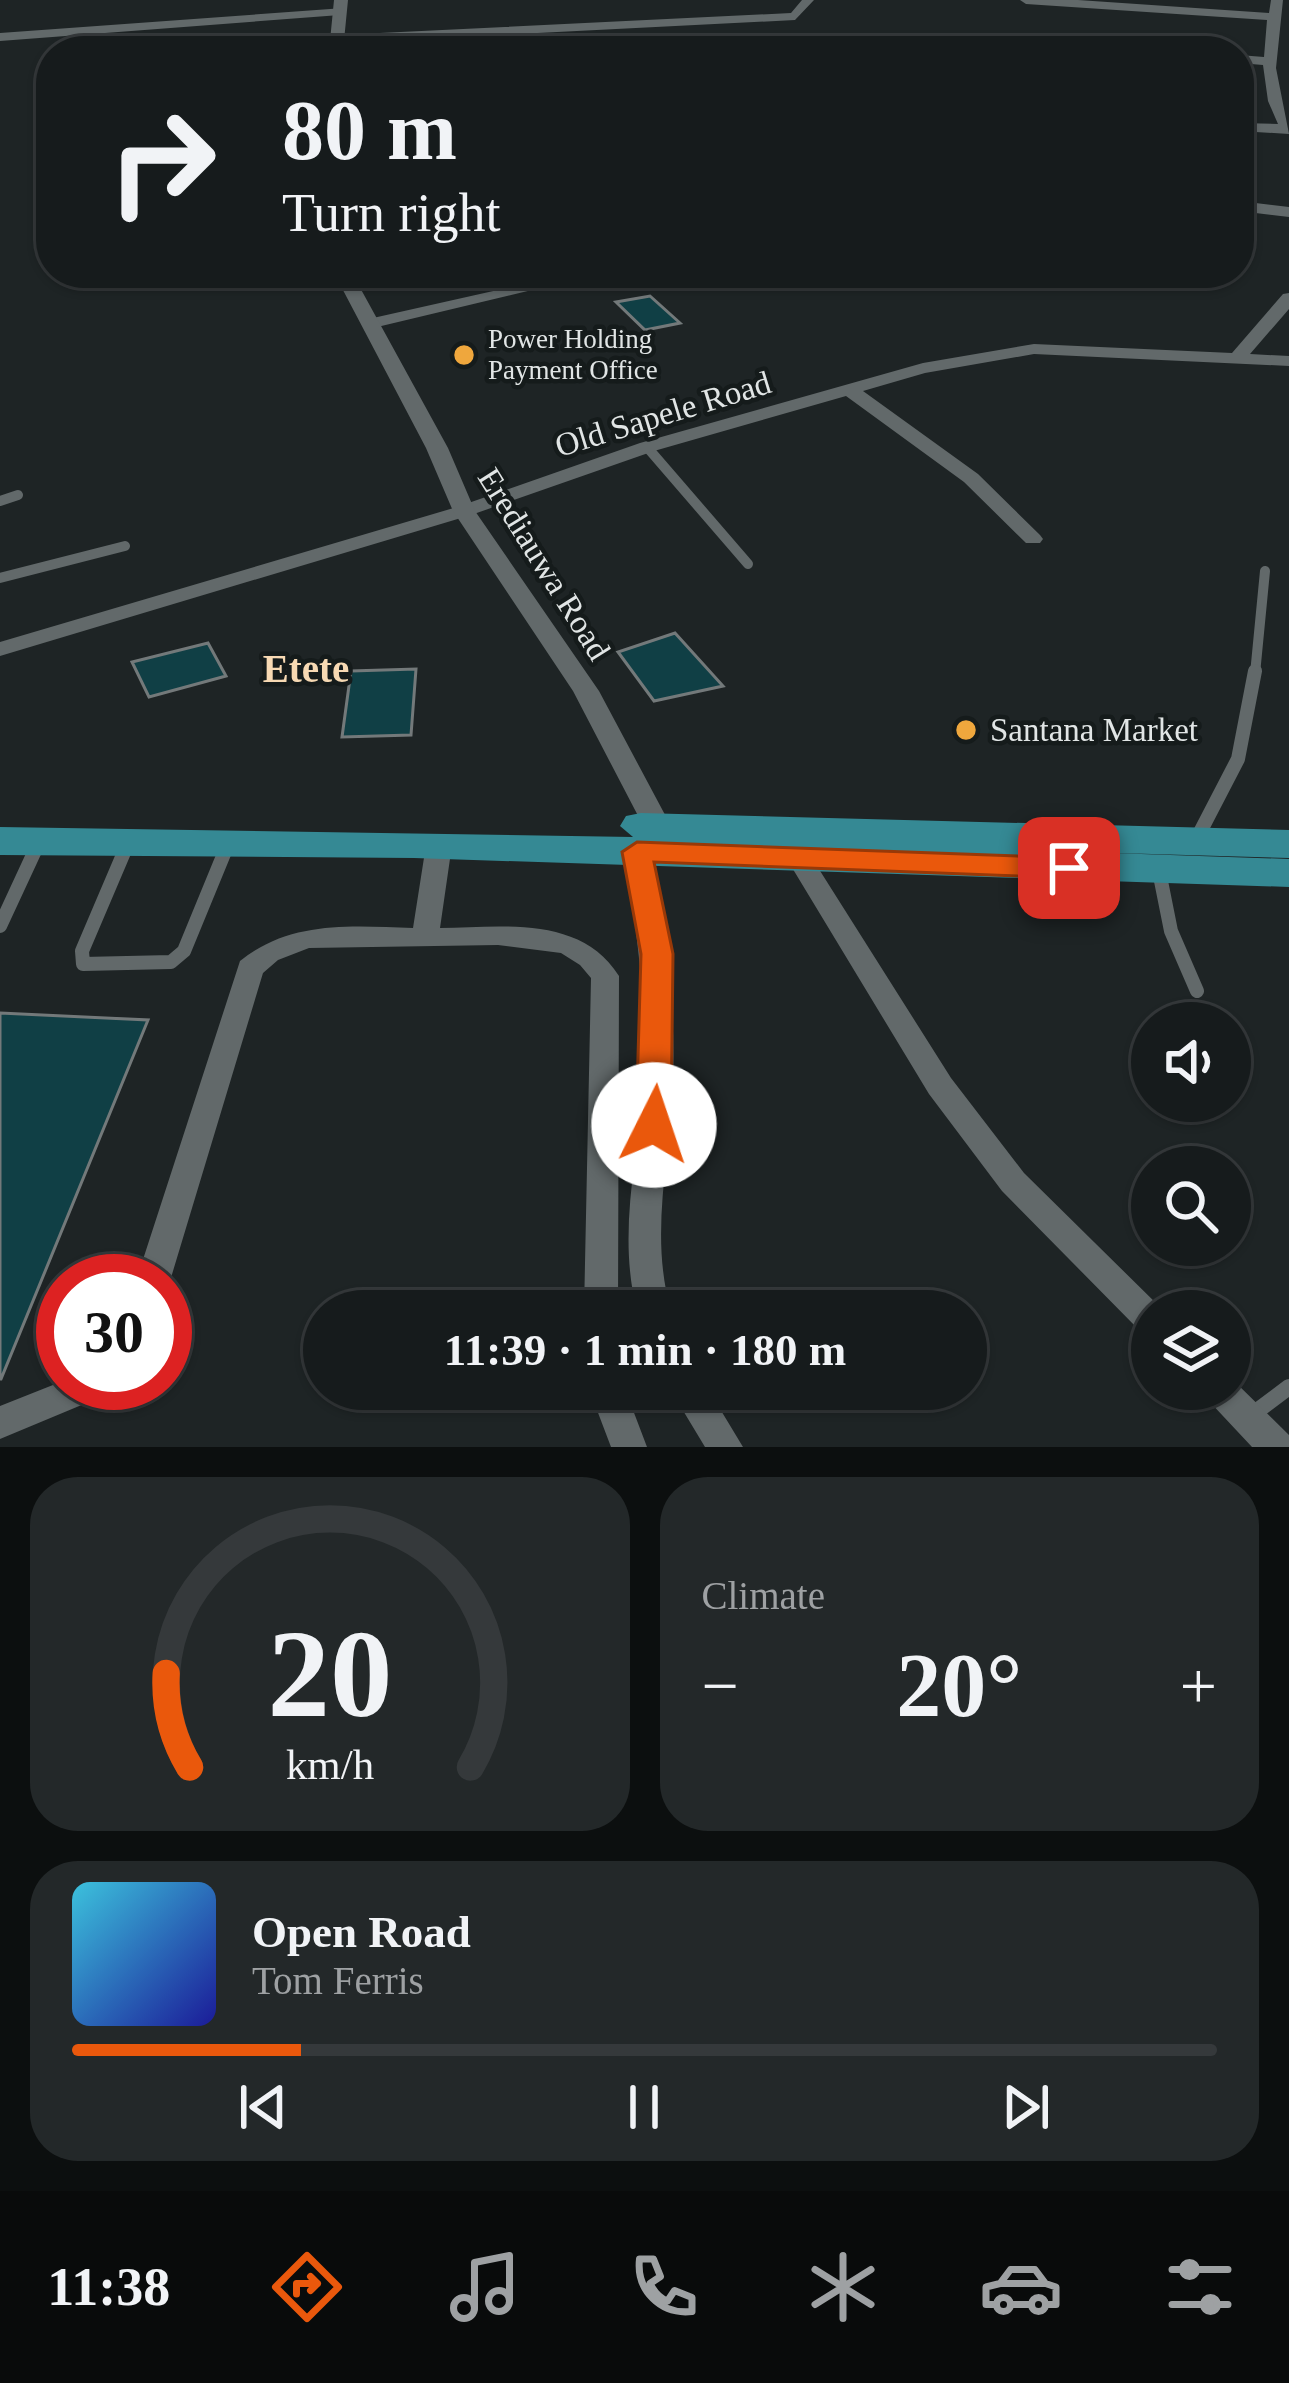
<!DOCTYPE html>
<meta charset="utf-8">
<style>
:root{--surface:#161b1c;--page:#232829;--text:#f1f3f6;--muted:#9ea1a3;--line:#35393b;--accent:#ea580c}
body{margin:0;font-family:"Times New Roman",serif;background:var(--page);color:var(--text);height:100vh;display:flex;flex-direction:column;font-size:45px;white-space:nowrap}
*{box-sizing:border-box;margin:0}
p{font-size:39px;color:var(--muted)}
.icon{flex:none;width:66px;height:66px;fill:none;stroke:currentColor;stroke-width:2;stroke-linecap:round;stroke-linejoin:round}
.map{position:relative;height:1447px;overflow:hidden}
.sheet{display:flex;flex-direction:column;gap:30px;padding:30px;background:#0c0f0f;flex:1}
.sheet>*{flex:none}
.top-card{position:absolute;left:36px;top:36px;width:1218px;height:252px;border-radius:48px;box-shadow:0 3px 9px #0004,0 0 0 3px var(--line);background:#161b1c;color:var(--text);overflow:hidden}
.buttons{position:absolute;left:1131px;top:1002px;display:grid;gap:24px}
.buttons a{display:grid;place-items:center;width:120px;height:120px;border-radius:50%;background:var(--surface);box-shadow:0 3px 9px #0004,0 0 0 3px var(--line);font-size:60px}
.speed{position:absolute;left:36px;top:1254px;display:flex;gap:24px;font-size:60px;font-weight:700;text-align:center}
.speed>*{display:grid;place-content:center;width:156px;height:156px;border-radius:50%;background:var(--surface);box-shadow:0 3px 9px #0004,0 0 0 3px var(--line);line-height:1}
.speed .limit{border:18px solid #d22;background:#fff;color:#111}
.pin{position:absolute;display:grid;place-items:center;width:102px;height:102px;color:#fff;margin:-51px;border-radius:24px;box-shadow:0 6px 18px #0006}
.me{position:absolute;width:132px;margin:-66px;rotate:4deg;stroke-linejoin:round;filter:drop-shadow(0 0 9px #0008)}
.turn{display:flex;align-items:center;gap:42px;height:252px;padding:0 48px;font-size:54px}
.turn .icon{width:156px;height:156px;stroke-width:2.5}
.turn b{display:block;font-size:84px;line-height:102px}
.big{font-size:90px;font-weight:600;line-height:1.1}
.sheet .card{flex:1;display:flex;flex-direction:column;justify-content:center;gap:18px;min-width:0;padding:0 42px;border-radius:48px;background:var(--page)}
.sheet .dial{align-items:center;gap:0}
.dial svg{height:312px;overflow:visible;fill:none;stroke:var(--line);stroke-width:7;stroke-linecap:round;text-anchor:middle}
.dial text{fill:var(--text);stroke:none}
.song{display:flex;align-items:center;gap:36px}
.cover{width:144px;height:144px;border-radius:18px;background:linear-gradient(135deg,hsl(190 70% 55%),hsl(240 70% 35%))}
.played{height:12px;border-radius:6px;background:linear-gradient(90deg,var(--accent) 20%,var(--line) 20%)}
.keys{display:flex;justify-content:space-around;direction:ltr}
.heat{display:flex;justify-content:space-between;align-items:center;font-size:66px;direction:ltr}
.sheet .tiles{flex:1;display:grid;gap:30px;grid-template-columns:1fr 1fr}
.card:last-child{grid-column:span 2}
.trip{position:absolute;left:303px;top:1290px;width:684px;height:120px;border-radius:60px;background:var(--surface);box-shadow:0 3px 9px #0004,0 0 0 3px var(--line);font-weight:600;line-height:120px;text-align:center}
.tabs{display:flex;height:192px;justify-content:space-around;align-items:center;background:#090b0b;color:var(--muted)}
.tabs .icon{width:84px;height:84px}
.tabs .active{color:var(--accent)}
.tabs b{font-size:54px;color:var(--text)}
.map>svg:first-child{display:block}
.building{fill:#103f45;stroke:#73797a;stroke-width:3}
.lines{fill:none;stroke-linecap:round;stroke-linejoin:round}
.service-far2{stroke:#62696a;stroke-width:10}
.service-far1{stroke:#62696a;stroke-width:14}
.service{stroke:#62696a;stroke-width:16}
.minor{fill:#62696a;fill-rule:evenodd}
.tertiary{fill:#62696a;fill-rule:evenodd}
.trunk{fill:#358994;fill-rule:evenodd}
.route{fill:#ea580c;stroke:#983908;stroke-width:3}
.poi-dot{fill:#efa73d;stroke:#151b1b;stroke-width:4.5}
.labels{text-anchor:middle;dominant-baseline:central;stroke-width:9;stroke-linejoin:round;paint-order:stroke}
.far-poi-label{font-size:27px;fill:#e1e5e5;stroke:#151b1b;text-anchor:start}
.street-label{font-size:33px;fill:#e1e5e5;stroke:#151b1b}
.poi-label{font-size:33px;fill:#e1e5e5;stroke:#151b1b;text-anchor:start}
.quarter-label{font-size:39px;font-weight:bold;fill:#f7d9b3;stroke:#151b1b}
</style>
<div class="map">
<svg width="1289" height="1447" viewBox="0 0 1289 1447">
<rect width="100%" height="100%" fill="#1e2425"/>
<path class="building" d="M650 296 680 323 645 330 616 302Z
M675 633 723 686 654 701 618 652Z
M208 643 226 676 149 697 132 662Z
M416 669 411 735 342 737 351 671Z
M0 1013 148 1020 1 1379H0Z"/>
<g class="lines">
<path class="service-far2" d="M647 447 748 564
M0 501 18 495
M0 578 125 546
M1255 674 1265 571"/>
<path class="service-far1" d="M1196 840 1238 759 1255 671
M128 843 82 951 83 964 171 962 184 951 228 844
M1159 871 1171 931 1197 991
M0 926 39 842"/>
<path class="service" d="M1249 1417 1289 1387"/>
<path class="minor" d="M802 0H814L795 20 338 43 332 39 338 35 791 13Z
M1020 0H1078L1269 13 1271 0H1283L1276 68 1289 134 1239 131V123L1278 124 1268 101 1263 65 1239 63V55L1264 57 1267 20 1026 4Z
M344 8 340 15 0 41V33Z
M938 34 1066 41 1140 51 938 42 830 51 863 40Z
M1239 201 1289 207V217L1239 211Z
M573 273H603L373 328 364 323 373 318Z
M1289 293V309L1250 354 1289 356V366L1034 354 925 373 863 391 978 474 1040 535 1043 539 1040 543H1026L964 482 846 396 654 451 471 515 0 656V642L457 507 640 443 923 363 1034 344 1232 353 1283 294Z
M439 836 452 845 440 928C502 927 581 915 619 976L618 1311H584L591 978 580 965 561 953 498 945 309 948 278 960 263 973 170 1281 165 1290V1281H136L240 961C291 920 351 926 413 928L426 845Z
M637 843 650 852C665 928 676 1004 673 1082 670 1160 649 1234 671 1311H637C617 1233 638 1160 643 1082 647 1005 637 928 624 852Z
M801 852 810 855 951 1078 1024 1173 1164 1311H1152V1336L1140 1331 1002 1191 929 1094 788 861 792 855Z
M1230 1377 1289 1435V1447H1252L1208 1400 1202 1389H1230Z
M63 1381 114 1383 108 1394 0 1439V1406Z
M589 1389H625L647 1447H611Z
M670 1389H708L743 1447H705Z"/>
<path class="tertiary" d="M334 0H348L343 51H329Z
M334 273H352L448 448 475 511 599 691 671 826 667 833H647L573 691 453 511 426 448Z"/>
<path class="trunk" d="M641 813 1289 830V858L1083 852 1289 859V887L414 858 0 855V827L633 837 620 826 626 816Z"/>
</g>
<path class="route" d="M637 842 1069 858 1084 868 1069 878 654 862 673 954 671 1125 666 1135H641L636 1125 641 954 622 852Z"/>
<g class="poi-dot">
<circle cx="464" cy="355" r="12"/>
<circle cx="966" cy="730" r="12"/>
</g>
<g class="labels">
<g class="far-poi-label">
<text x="488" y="339">Power Holding<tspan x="488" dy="31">Payment Office</tspan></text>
</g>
<g class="street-label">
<text transform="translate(663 414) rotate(-17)">Old Sapele Road</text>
<text transform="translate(544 564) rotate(58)">Erediauwa Road</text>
</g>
<g class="poi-label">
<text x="990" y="730">Santana Market</text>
</g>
<g class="quarter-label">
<text x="306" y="668">Etete</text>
</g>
</g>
</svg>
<div class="buttons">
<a><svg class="icon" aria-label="sound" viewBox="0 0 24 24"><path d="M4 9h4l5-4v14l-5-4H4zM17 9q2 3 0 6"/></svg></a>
<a><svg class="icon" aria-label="search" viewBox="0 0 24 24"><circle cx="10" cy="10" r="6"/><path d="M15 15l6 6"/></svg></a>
<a><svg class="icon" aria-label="layers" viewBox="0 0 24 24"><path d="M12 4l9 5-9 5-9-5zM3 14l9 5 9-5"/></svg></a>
</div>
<div class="speed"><div class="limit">30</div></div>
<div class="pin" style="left:1069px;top:868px;background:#d93025"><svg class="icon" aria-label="arrive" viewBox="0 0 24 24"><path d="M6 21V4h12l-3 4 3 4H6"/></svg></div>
<svg class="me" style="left:654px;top:1125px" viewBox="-20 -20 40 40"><circle r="19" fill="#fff"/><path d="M0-13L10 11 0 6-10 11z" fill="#ea580c"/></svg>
<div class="trip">11:39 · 1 min · 180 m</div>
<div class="top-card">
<div class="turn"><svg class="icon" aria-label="right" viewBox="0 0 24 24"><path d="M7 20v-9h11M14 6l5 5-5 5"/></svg><div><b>80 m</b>Turn right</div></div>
</div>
</div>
<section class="sheet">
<div class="tiles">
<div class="card dial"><svg viewBox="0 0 100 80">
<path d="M14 69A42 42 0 1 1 86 69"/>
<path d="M14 69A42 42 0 0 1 8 45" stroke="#ea580c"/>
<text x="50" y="56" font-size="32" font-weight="700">20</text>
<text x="50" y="72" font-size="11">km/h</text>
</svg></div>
<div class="card"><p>Climate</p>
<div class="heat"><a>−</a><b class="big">20°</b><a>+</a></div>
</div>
<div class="card">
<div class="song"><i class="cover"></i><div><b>Open Road</b><p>Tom Ferris</p></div></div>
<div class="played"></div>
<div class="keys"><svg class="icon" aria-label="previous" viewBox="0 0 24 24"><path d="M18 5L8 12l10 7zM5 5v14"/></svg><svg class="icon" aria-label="pause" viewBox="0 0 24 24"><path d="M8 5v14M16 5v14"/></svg><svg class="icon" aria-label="next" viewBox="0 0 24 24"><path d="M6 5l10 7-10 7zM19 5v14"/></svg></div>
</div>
</div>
</section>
<nav class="tabs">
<b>11:38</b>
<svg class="icon active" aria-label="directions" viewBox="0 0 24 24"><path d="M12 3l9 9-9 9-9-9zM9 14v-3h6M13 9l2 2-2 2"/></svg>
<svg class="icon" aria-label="music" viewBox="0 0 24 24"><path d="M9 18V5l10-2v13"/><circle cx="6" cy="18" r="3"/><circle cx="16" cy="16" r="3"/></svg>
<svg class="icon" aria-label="phone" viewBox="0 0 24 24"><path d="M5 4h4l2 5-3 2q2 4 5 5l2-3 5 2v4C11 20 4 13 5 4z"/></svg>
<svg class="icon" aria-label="climate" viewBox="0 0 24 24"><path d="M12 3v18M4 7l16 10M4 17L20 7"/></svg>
<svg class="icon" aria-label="car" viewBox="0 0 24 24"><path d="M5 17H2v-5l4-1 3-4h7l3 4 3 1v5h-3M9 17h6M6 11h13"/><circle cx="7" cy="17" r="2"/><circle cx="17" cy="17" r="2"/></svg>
<svg class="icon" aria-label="filters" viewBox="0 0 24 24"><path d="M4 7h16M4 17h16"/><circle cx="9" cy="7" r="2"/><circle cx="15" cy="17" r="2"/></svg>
</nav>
